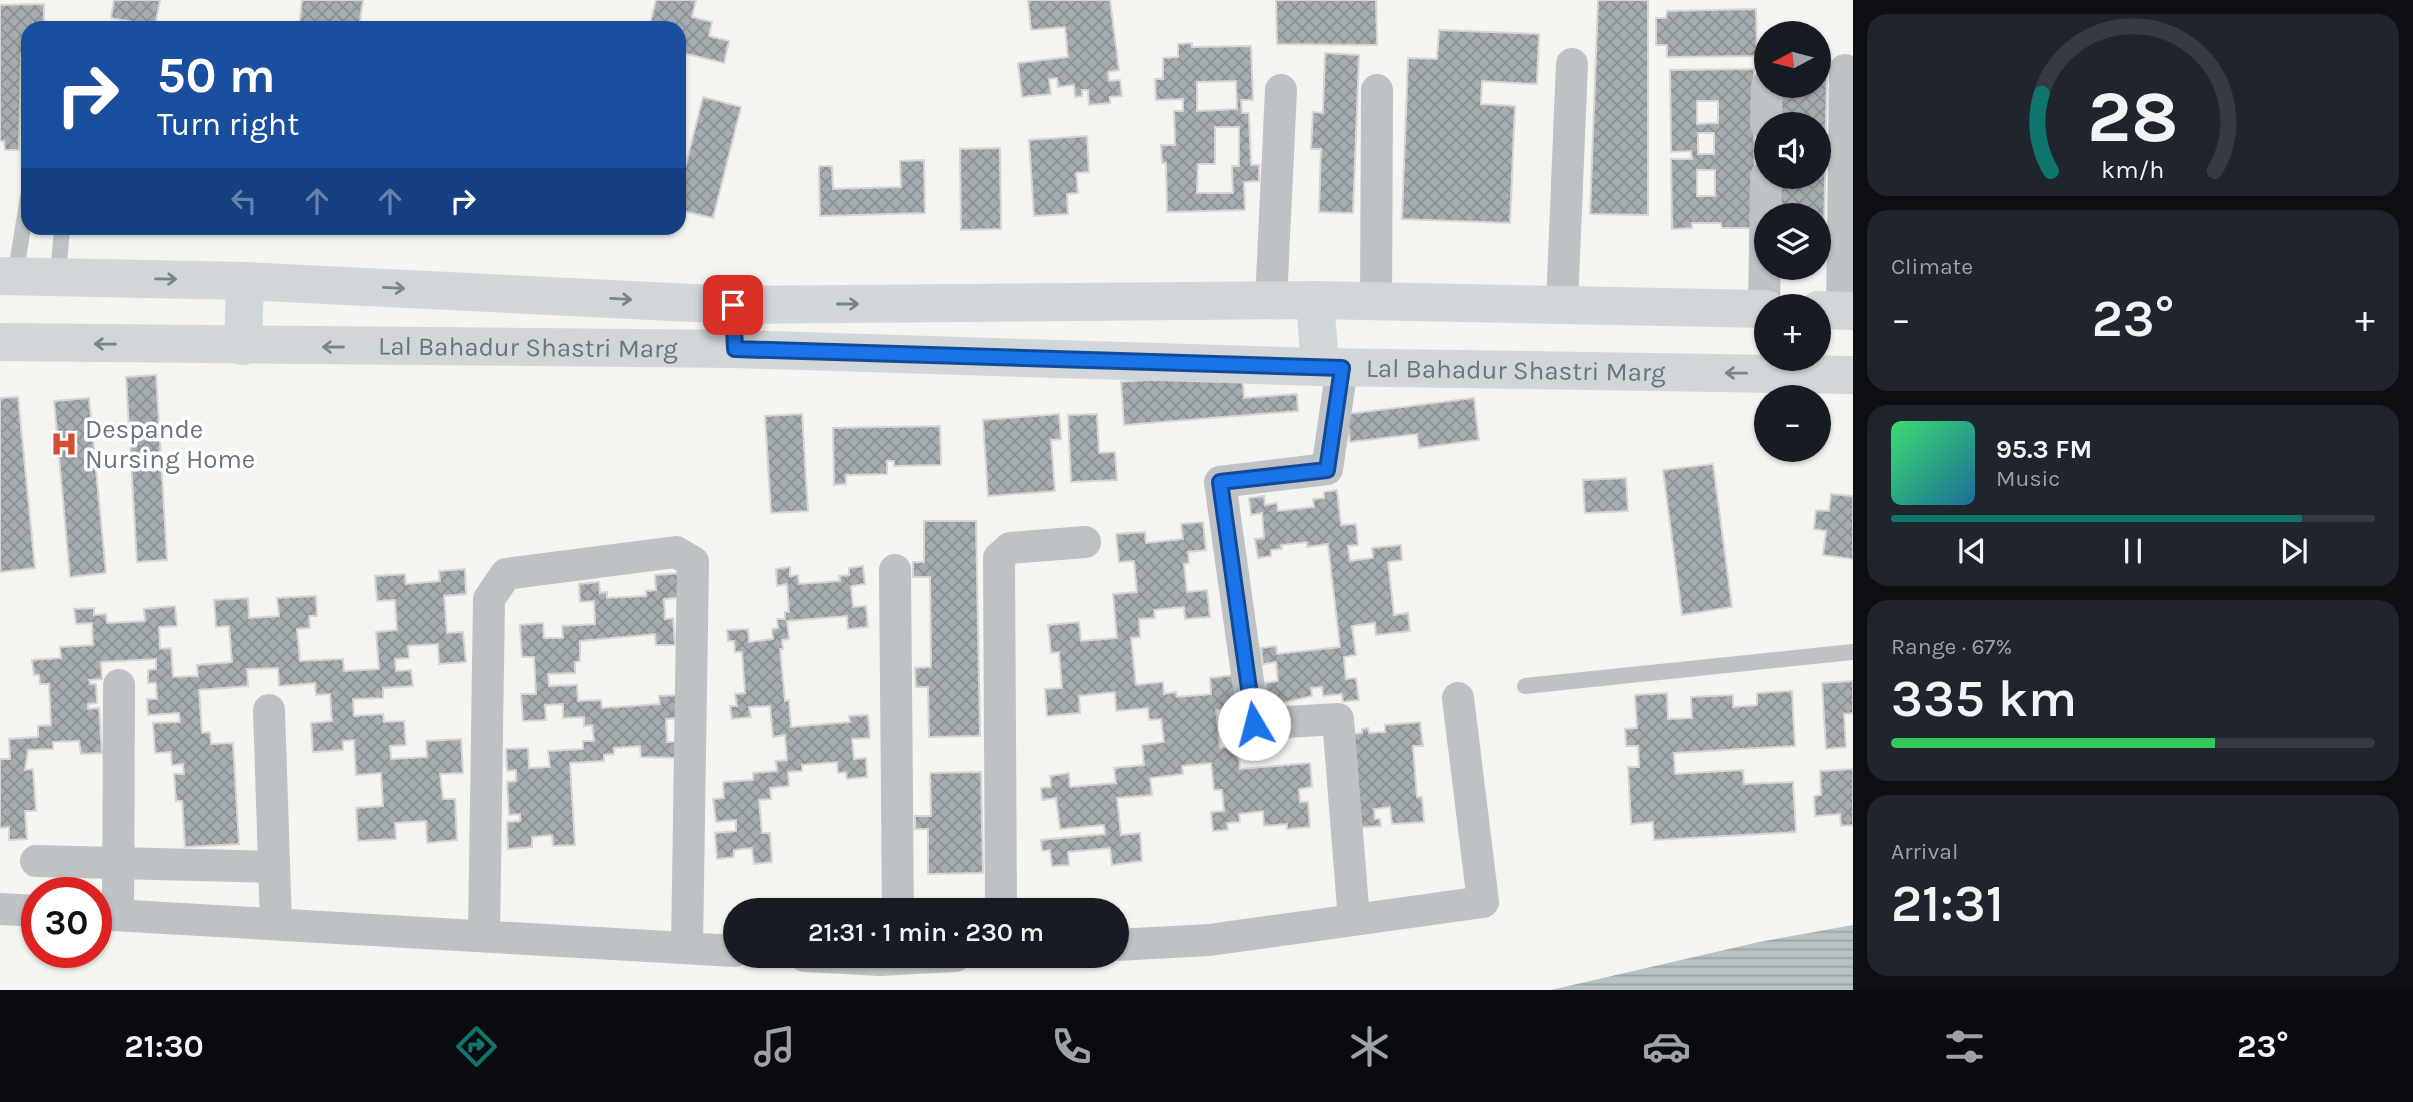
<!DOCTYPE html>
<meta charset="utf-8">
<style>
:root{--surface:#171b24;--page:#20242c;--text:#f1f3f6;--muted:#9ea1a6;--line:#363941;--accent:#0f766e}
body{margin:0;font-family:Karla,sans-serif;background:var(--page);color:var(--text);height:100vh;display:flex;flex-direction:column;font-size:26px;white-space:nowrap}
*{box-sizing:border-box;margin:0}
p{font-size:23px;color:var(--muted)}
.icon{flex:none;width:38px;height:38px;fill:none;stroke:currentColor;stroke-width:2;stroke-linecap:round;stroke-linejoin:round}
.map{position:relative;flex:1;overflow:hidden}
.drawer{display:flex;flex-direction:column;gap:14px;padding:14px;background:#0d0f14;width:560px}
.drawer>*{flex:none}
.banner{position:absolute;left:21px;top:21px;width:665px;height:214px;border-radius:21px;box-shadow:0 2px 5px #0004;background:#1a4fa0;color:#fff;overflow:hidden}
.needle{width:46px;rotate:263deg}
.tools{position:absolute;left:1754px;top:21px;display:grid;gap:14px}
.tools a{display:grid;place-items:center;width:77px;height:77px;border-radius:50%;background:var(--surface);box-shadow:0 2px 5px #0004;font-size:35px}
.speed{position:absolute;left:21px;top:877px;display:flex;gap:14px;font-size:35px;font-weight:700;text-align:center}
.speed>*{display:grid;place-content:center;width:91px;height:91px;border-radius:50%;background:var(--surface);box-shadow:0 2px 5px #0004;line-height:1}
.speed .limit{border:10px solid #d22;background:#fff;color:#111}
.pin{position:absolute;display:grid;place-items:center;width:60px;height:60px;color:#fff;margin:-30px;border-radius:14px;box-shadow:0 4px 10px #0006}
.me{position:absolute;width:77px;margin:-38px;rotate:352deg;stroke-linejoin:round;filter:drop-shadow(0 0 5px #0008)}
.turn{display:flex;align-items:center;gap:24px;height:147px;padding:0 21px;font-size:32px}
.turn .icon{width:91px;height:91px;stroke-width:2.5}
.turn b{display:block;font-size:49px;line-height:60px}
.lanes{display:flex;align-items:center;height:66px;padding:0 21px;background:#0003;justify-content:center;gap:35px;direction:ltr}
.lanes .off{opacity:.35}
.big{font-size:52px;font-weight:600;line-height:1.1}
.drawer .widget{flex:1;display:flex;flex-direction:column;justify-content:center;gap:10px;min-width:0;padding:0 24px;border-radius:21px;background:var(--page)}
.drawer .dial{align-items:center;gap:0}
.dial svg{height:182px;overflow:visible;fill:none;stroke:var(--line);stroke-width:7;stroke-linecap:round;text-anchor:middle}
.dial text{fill:var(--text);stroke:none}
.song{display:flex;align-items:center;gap:21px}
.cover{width:84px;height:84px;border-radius:10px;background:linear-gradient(135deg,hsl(140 70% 55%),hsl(200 70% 35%))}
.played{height:7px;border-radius:4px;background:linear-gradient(90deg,var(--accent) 85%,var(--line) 85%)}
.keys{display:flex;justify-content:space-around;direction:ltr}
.heat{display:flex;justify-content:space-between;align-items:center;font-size:38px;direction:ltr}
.charge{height:10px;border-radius:5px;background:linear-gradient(90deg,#34c759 67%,var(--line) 0)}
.trip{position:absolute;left:723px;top:898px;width:406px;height:70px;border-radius:35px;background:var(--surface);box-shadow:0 2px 5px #0004;font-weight:600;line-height:70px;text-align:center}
.tab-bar{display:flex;height:112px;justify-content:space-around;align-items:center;background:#090b0e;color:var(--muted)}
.tab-bar .icon{width:49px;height:49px}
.tab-bar .current{color:var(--accent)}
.tab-bar b{font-size:32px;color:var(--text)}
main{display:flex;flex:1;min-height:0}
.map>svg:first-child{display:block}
.water{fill:url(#water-rules)}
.building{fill:url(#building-cross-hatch);stroke:#d6d5d4;stroke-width:2;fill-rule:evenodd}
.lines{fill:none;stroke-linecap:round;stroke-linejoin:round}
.service{stroke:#bec2c5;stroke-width:16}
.minor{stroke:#bec2c5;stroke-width:32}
.primary{stroke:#d1d6d9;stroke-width:38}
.oneway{stroke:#76848c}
.route-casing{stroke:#114b97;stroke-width:18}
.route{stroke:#1a73e8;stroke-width:12}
.labels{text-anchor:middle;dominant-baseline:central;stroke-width:7;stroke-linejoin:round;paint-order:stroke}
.street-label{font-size:26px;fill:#66757f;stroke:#fff}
.poi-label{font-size:26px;fill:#66757f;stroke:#fff;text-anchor:start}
</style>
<main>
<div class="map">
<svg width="1853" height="990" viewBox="0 0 1853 990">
<defs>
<pattern id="water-rules" width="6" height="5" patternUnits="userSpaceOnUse" patternTransform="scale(1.75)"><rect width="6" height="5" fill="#b7c2c5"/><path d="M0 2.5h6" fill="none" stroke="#99a2a5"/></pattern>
<pattern id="building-cross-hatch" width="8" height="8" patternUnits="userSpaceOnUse" patternTransform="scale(1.75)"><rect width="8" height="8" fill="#a6adb1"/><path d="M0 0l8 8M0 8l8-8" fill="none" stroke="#8b9195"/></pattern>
</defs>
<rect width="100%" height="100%" fill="#f4f4f1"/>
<path class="water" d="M1853 925V990H1551L1759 942Z"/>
<path class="building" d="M114 0H160L155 26 111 18Z
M302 0H363L359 28H299Z
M656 0H696L692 17 712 22 709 36 729 41 724 63 679 52V28H649Z
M1028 0H1110L1119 70 1108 72 1109 81 1120 80 1122 96 1110 97V103L1089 105 1088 90H1082V96L1075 97 1074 85 1058 87 1057 78 1049 79 1051 94 1022 97 1018 63 1068 57 1065 27 1031 30Z
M1276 0H1376L1377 45 1277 44Z
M1598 0H1648V215L1590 214Z
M44 4V24L33 23V28H28V54H21L19 150H5L4 141H0V5Z
M1756 9 1757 56 1667 57V45H1656V18H1666L1667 11Z
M1439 30 1539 34 1537 84 1482 81 1481 104 1515 106 1510 223 1402 219 1408 58 1437 59Z
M1192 43V47L1251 46 1253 100H1241L1242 113H1249L1251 165H1259V181L1244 182 1245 210 1167 212 1166 163H1162L1161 145H1175L1174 111H1183V99L1156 100 1155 79H1163V58L1178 57V44ZM1236 81 1237 109 1197 111V82ZM1215 127H1239V166H1232L1233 193H1197L1198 164H1215Z
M1325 53 1359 55 1353 213 1319 212 1321 149H1311L1313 112 1323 113Z
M1818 67 1827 68 1824 236H1818V215H1774V177H1818V124H1775L1776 86H1818Z
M1754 69 1755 228H1722L1721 223H1692V228L1672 229 1671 159H1692L1691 151 1671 152 1670 70ZM1697 101H1718V123L1697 124ZM1698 133H1714V154H1698ZM1697 170H1715V196H1697Z
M703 97 741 107 713 218 679 210V192Z
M1087 136 1089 172 1076 173 1078 193 1067 194 1068 214 1034 216 1029 140Z
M1000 148 1001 229 961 230 960 149Z
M924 160 925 213 820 216 819 166H832L833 189 901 187 900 161Z
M1242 373 1244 398 1297 394 1298 411 1124 425 1121 382Z
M156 375 167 560 137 562 126 377Z
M18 397 35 568 0 572V398Z
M89 398 106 573 70 577 54 401Z
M1474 398 1479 440 1419 448 1417 434 1350 442 1347 414Z
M802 414 808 511 771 513 765 416Z
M1059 414 1061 439 1051 440 1055 491 988 496 983 420Z
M1097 414 1099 453 1115 452 1117 480 1071 482 1068 415Z
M940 426 941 465 894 466V461H887V474L846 475V484L834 485 833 428Z
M1713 464 1732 607 1682 615 1663 470Z
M1626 478 1628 511 1585 513 1583 480Z
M1337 490 1341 525 1356 524 1358 545 1348 546 1350 561 1373 558 1372 548 1401 545 1402 560 1388 562 1394 615 1408 613 1410 631 1376 635 1375 623 1352 626 1356 655 1344 657 1346 679 1356 678 1359 700 1343 702 1342 694 1323 696 1322 687 1311 688 1312 696 1268 706 1265 683 1278 681 1276 662 1263 664 1261 648 1276 646 1277 654 1340 647 1328 544 1307 547V542L1281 545 1282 549 1271 550V556L1258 558 1255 539 1264 538 1262 513 1251 515 1249 498 1264 496 1265 505 1277 503 1278 511 1314 507 1313 499 1324 498V492Z
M1831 494 1853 496V559L1823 555 1826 531 1814 529 1816 510 1829 511Z
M924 521H976L980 736 929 737 928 687H916L915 668 931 667 930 577H913V562H924Z
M1203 522 1206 550 1188 552 1189 563 1184 564 1187 592 1207 590 1210 617 1185 619 1184 607 1154 610 1155 618 1139 619 1140 637 1131 638 1136 685 1163 682 1164 694 1176 692 1177 697 1211 694 1210 678 1235 675 1239 707 1216 710 1220 748 1238 746 1240 769 1310 763 1312 787 1299 789 1300 802H1308L1310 827 1287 829V824L1264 826 1263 811 1239 814 1240 822 1227 823 1228 830 1213 831 1211 812 1224 811 1222 790H1214L1211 763 1182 766 1183 774 1150 778 1152 795 1117 798 1121 835 1140 833 1142 861 1112 865 1110 848 1068 852 1069 865 1052 866 1050 850 1042 851 1041 840 1105 834 1104 825 1060 829 1056 798 1042 800 1041 788 1051 787 1050 776 1069 773 1070 787 1116 783 1114 768 1144 765 1142 745 1164 742 1161 719 1149 720 1148 708 1116 711 1115 692 1079 696 1080 713 1047 716 1045 689 1062 688 1059 652 1051 653 1048 625 1079 622 1081 641 1117 638 1113 594 1137 592 1134 561 1119 562 1116 534 1145 532 1146 543 1183 539 1181 524Z
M863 566 865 584 851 586 853 607 866 606 868 627 848 629 847 616 787 621 789 639 782 640 783 649H780L785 701 789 700 791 727 850 722 849 716 868 715 870 738 852 739 854 759 866 758 867 777 847 779 846 772 838 773 837 762 802 765V771L788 772 789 786 770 788 771 799 759 800 762 833H770L772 862 754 864 752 848 734 850V857L717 859 715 833 736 831V820L716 822 713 799 724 798 723 782 753 780V773L777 771 776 761 787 760 785 735 773 737 770 706 749 707 751 717 732 719 730 706H737L735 694 745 693 742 652H735L734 641H728L727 630 748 629 749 642 773 639 772 629 778 628 777 619H785V612H789L787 584 777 586 776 569 790 567V576L798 575 799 584 840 581 839 576 849 575V568Z
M465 569 466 594 444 596 447 633 463 632 466 662 439 664 438 644 408 646 409 658 395 659 396 671 411 670 413 686 383 688V698L353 699 354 716 383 714 384 722 404 721 406 745 390 746 391 759 427 757 426 741 461 739 463 773 440 774 443 799H455L457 840 427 843 426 821 395 823 396 839 358 841 356 808 383 806 381 773 356 775 354 740 343 741V750L313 752 311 723 332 721 330 694 316 695 315 683 279 686 278 668 247 669 248 686 199 690 202 733 210 732 211 744 233 743 239 844 185 847 182 801H176L174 774H184L183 764 172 765 171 752 155 753 153 723 180 722 179 713 148 715 147 699H157L156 683H148V670L156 669V659L101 662 102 679 89 680 90 684H96L97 703 88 704V709L99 708 102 753 81 754 79 741 53 742V749L28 750 25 770 33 769 36 811H25L27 839 9 840V827L0 828V759H10L9 739 38 737V726L51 725 49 684H40L39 675H34L32 660 61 658 60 647 93 645 92 623 76 624 74 609 94 608V615L106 614 107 623 145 621 144 609 175 606 177 626 159 627 160 649 171 648 173 677 198 676 197 665 232 662 229 626 216 627 214 600 248 598 249 618 279 616 277 598 316 596 317 616H309L310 628 297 629 300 661 343 659 344 671 379 669 376 632 397 630 395 600 377 601 375 576 405 574 406 584 440 581 439 571Z
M684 573 686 597 664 599 665 619 673 618 675 645H656L655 634 580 641V661L575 662V673L548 674 549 686 577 685 578 701 601 700 602 708 660 704 659 696 679 695 680 718 666 719 667 742H678L679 758 641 757 640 746 614 748V754L604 755V761L570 763 575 845 553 846 552 835 532 837V847L508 849 507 822 520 821V814L509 815 507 782 516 781V770L507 771 506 749 528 748 529 768 550 767 548 751 583 749V741H594L592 725 584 726V717L563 718V704L545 705 546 720 523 721 521 694H536L534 657H522L520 625 543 623 544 638H563L562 626 595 624 594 601 580 602 579 584 599 582 600 593 607 592V598L646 596V591L656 590 655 575Z
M1853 681V713L1844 714 1846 747 1826 749 1822 683Z
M1792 691 1795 746 1674 753 1675 774 1743 770 1744 784 1793 782 1796 832 1654 840 1653 822 1631 824 1628 767H1639L1638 746H1626L1625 729 1637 728 1635 695 1667 693 1668 719 1692 718 1691 697 1733 695V707L1757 705V693Z
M1420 722 1423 746H1413L1417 797H1422L1424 822 1392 824 1390 807 1374 809 1375 819H1380L1381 826 1350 828 1343 735 1362 733V729L1368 728 1369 733 1385 732V725Z
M1853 769V825L1841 826 1840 814 1815 816 1814 796 1821 795 1820 771Z
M981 772 983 873 928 874V829H915V816H931L930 773Z"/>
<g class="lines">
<path class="service" d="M15 277 28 197
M58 277 62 228
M1525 686 1853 652"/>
<path class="minor" d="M1766 124 1767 86
M1271 301 1281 90
M1376 302 1377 90
M1562 305 1572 64
M1764 309 1766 177
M1842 311 1845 70
M1342 368 1327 469 1220 482 1254 724 1338 719 1354 920
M895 570 898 910
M269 710 276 923
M36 861 274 867
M0 909 37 911
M1001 910 999 558 1010 548 1085 542
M96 914 735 951
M118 915 119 685
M484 934 489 599 506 574 676 552 693 562 687 948
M1116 945 1209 940 1483 902 1458 698
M805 956 880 960 955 956"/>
<g class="primary">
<path d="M0 276 245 281 733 305 1315 300 1766 309"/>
<path d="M1315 300 1320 367"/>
<path d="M1818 310 1853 311"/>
<path id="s1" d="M0 342 735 349 1320 367 1853 375"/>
<path d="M243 346 245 281"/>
</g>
</g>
<defs><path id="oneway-shaft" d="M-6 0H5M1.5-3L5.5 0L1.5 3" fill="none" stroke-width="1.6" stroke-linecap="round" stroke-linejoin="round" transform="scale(1.75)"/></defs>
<g class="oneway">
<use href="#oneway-shaft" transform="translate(166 279) rotate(1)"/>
<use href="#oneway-shaft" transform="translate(394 288) rotate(3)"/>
<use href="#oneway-shaft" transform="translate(621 299) rotate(3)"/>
<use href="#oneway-shaft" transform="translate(848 304)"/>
<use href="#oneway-shaft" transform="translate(105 344) rotate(-179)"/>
<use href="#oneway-shaft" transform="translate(333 347) rotate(-180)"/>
<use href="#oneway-shaft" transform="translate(1736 373) rotate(-179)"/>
</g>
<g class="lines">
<defs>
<path id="route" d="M733 305 735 349 1342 368 1327 470 1220 482 1254 724"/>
</defs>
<use href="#route" class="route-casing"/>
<use href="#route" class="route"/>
</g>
<defs>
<symbol id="hospital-bare" viewBox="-9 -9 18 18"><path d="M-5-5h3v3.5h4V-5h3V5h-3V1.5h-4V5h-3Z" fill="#d44d31" stroke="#fff" stroke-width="2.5" paint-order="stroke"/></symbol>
</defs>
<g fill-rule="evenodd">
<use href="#hospital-bare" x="45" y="425" width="38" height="38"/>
</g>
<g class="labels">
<g class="street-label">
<text stroke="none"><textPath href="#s1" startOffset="528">Lal Bahadur Shastri Marg</textPath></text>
<text stroke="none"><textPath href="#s1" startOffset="1516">Lal Bahadur Shastri Marg</textPath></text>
</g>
<g class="poi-label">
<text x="85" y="429">Despande<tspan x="85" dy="30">Nursing Home</tspan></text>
</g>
</g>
</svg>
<div class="tools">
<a><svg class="needle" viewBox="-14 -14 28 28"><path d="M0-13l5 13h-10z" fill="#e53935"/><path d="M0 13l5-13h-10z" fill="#9ea1a6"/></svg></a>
<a><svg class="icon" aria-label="sound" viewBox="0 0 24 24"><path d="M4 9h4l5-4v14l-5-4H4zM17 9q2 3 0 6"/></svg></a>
<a><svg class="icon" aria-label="layers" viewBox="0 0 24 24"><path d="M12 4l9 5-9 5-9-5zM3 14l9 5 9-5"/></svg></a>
<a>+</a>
<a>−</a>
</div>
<div class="speed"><div class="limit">30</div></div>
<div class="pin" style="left:733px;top:305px;background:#d93025"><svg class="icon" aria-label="arrive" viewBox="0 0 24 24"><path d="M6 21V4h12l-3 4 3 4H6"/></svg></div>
<svg class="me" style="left:1254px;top:724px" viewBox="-20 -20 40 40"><circle r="19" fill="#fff"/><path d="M0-13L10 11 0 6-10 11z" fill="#1a73e8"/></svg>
<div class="trip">21:31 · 1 min · 230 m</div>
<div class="banner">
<div class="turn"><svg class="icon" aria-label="right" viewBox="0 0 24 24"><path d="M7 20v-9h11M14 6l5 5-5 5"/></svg><div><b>50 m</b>Turn right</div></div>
<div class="lanes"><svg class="icon off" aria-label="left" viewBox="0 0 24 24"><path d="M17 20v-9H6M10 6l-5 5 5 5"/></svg><svg class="icon off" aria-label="ahead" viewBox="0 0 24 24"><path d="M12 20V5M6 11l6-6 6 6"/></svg><svg class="icon off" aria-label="ahead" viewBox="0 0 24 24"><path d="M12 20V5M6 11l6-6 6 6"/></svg><svg class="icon" aria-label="right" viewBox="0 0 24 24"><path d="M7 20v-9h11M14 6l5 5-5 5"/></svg></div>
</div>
</div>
<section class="drawer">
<div class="widget dial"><svg viewBox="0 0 100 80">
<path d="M14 69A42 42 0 1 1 86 69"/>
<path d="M14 69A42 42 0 0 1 10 35" stroke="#0f766e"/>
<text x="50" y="56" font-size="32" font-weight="700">28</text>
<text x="50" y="72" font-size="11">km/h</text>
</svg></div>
<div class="widget"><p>Climate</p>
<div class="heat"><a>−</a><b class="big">23°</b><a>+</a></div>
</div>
<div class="widget">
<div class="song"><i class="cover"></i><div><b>95.3 FM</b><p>Music</p></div></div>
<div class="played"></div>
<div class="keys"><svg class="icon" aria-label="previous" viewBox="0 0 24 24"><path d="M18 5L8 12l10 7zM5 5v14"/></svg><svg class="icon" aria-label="pause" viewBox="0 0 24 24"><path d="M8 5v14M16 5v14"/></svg><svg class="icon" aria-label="next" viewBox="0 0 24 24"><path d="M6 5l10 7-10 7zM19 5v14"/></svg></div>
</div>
<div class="widget"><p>Range · 67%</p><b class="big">335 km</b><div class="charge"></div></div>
<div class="widget"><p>Arrival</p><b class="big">21:31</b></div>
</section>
</main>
<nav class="tab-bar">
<b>21:30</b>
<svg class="icon current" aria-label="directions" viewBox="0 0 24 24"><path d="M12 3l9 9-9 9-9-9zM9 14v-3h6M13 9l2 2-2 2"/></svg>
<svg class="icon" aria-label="music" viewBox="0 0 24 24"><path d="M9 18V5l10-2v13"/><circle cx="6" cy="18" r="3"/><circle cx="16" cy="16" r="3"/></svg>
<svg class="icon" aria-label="phone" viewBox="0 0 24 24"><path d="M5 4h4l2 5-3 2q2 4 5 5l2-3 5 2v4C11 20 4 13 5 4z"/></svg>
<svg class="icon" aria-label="climate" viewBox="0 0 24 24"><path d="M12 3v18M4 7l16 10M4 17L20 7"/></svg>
<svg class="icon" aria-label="car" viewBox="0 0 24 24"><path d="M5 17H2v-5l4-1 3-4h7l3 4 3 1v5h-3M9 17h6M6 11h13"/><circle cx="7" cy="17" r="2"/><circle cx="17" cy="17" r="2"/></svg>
<svg class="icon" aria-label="filters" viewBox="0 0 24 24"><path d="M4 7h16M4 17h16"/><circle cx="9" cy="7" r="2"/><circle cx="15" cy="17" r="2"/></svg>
<b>23°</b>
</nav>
